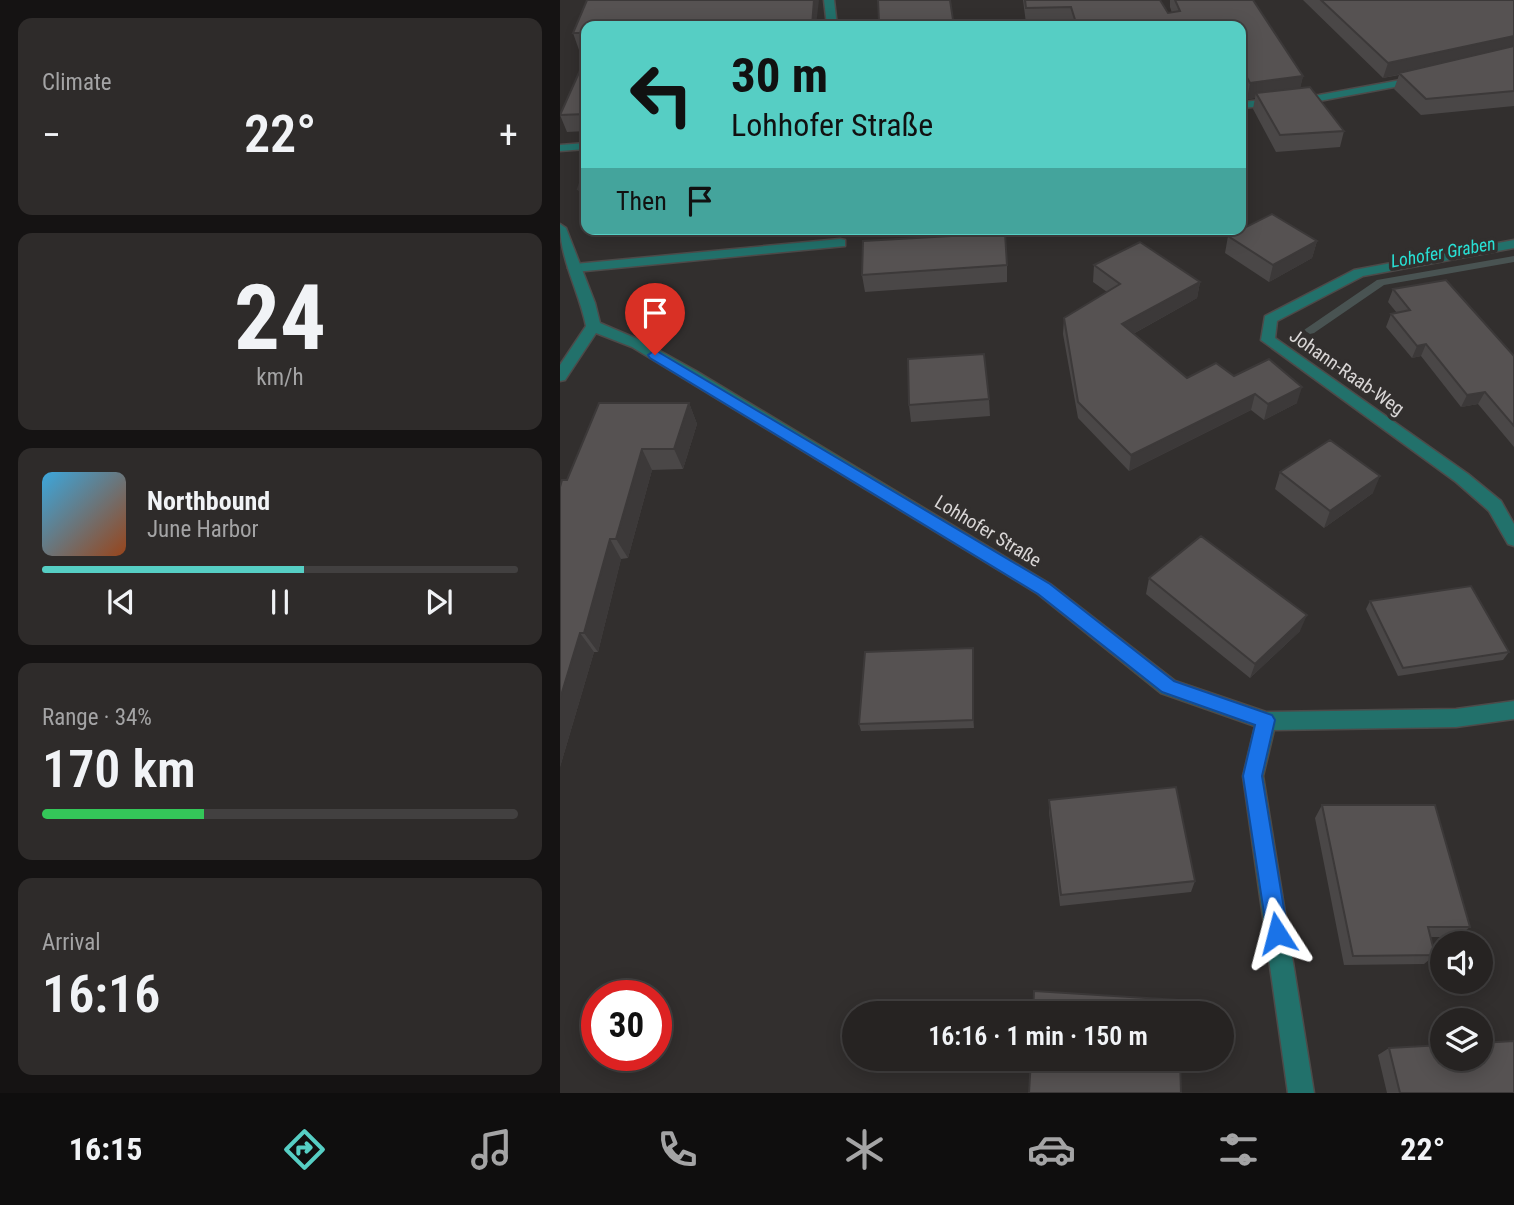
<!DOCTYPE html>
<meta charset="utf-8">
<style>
:root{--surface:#262322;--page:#2e2b2a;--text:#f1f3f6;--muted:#a4a4a5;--line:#424040;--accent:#56cec4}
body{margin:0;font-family:"Roboto Condensed",sans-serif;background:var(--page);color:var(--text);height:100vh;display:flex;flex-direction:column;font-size:26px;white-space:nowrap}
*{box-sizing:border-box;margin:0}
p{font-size:23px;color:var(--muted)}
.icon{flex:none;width:38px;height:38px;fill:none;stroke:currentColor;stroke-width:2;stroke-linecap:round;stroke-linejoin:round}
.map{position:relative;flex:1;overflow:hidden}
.sheet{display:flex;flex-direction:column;gap:18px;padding:18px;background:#151313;width:560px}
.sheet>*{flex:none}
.guide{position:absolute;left:21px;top:21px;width:665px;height:214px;border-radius:14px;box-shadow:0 4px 18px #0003,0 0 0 2px var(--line);background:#56cec4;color:#111;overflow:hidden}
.controls{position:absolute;left:870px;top:931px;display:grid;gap:14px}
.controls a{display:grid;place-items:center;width:63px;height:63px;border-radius:50%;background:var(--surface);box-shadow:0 4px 18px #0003,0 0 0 2px var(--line);font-size:35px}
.speed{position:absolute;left:21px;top:980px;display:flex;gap:14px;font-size:35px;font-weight:700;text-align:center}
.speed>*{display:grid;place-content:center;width:91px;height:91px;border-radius:50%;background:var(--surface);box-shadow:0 4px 18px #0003,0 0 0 2px var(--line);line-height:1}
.speed .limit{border:10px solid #d22;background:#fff;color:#111}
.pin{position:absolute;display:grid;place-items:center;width:60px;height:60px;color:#fff;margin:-72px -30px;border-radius:50% 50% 50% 0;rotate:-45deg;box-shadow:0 0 7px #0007}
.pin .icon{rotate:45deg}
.me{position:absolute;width:77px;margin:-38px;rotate:351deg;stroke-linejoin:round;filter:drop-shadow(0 0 5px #0008)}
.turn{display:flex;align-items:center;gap:24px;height:147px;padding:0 35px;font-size:32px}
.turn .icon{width:91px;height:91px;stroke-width:2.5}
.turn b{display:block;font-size:49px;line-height:60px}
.then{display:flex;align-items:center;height:66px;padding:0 35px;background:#0003;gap:14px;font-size:26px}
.big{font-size:52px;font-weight:600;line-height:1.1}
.sheet .tile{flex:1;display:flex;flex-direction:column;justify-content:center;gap:10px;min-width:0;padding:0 24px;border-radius:14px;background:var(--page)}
.sheet .dial{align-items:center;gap:0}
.dial b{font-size:91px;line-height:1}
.song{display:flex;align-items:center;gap:21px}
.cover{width:84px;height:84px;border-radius:10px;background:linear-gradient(135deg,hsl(200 70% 55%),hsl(20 70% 35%))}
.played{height:7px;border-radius:4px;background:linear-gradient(90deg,var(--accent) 55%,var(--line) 55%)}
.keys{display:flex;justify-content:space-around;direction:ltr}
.heat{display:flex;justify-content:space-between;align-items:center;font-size:38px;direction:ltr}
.charge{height:10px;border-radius:5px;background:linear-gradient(90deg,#34c759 34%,var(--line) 0)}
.trip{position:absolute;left:282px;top:1001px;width:392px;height:70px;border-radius:35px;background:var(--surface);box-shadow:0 4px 18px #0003,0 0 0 2px var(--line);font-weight:600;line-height:70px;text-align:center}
.tab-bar{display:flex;height:112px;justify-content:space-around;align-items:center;background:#0f0e0e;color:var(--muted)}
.tab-bar .icon{width:49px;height:49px}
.tab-bar .active{color:var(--accent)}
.tab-bar b{font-size:32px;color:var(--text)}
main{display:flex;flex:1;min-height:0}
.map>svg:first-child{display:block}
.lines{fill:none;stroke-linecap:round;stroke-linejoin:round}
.stream{fill:#495352;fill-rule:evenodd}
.lane-casing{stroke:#4d4a49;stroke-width:3}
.street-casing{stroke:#4d4a49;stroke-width:3}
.lane{fill:#22716b;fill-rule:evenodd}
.street{fill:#22716b;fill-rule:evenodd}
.wall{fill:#4a4747}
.shaded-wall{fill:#3c3939}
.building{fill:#565252;stroke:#3c3939;stroke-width:2}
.route{fill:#1a73e8;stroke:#114b97;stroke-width:2}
.labels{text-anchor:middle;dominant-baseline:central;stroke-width:7;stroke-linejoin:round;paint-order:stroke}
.far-water-label{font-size:18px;font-style:italic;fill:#28e1d5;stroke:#322f2e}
.street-label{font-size:19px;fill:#d9d6d6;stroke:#322f2e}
</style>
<main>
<section class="sheet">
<div class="tile"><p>Climate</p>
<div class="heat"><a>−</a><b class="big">22°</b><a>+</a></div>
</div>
<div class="tile dial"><b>24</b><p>km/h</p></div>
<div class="tile">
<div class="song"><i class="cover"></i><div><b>Northbound</b><p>June Harbor</p></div></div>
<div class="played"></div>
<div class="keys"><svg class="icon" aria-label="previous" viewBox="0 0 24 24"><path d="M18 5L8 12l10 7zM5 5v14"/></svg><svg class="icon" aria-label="pause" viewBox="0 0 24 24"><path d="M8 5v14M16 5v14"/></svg><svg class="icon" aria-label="next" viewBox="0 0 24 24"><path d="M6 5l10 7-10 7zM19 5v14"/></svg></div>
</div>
<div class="tile"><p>Range · 34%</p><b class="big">170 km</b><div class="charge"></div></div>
<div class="tile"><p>Arrival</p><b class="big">16:16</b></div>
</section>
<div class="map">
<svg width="954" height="1093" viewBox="0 0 954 1093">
<rect width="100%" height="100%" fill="#322f2e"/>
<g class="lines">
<path class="stream" d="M954 256V262L824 285 754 333 750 334 744 330 817 280Z"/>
<defs>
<path id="lane" d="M280 239 285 240V246L15 272 8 268 15 264Z"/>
<path id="street" d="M264 0H274L277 26H267Z
M857 77 862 80 861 82 759 101 681 108V102L759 95Z
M26 143V149L0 151V145Z
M0 224 6 228 35 303 40 323 82 341 136 371 490 584 615 681 706 712 896 709 954 701V719L896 727 714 730 703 776 754 1093H728L683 776 695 726 601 693 478 594 72 347 36 333 5 380 0 381V365L26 326C19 291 0 260 0 224Z
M954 240V248L803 276 717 321 715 338 908 474 941 501 954 524V546L948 544 929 511 896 482 701 340 705 316 794 270Z"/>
</defs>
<use href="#lane" class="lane-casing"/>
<use href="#street" class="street-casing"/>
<use href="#lane" class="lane"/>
<use href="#street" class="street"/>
</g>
<path class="wall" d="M318 0 394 26H319Z
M463 0H600L608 13H612L610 7V0H693L743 76 740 88 784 131 780 147 716 152 693 109 695 98 687 99 681 88V26H512L510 22 466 23Z
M743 0H954V106L861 115 834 89 839 75 823 78Z
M26 26V49L19 50 13 33Z
M26 57V131L7 132 0 115Z
M26 164V206H25L18 189Z
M668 236 757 241 752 258 709 282 665 253Z
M447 265V282L305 292 302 275Z
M534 265 640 282 637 298 573 334 627 378 674 376 737 403 704 420 691 410 569 471 518 418 503 334 504 318 547 292 533 282Z
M833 289 954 356V447L918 404 901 407 861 356 852 358 826 327 831 314 837 313 828 302Z
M429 399 430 416 351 422 349 405Z
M129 403 137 424 123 469 92 470 68 558 61 559 38 652H34L0 767 7 480Z
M720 472 813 493 764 528 715 489Z
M589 578 740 631 690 678 586 594Z
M810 601 949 652 943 660 838 676 806 609Z
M413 656 414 728 301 731 299 724Z
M489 800 635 881 631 892 500 906 489 812Z
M762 805 910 927 897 937H870L875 955 864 964 784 965 755 818Z
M829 1048 954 1093H827L818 1055Z"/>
<path class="shaded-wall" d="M254 0H259L256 26H252Z
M954 36V49L823 78 828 63Z
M743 76 739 92 696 93 695 98 687 99 690 83Z
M757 241 752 258 709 282 713 265Z
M640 282 637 298 560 341 562 324Z
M866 344 861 356 852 358 857 346Z
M742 387 737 403 704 420 708 404Z
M925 392 918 404 901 407 907 395Z
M695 394 691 410 569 471 571 455Z
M129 403 137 424 123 469 114 449Z
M82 449 92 470 68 558 56 539Z
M820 476 813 493 764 528 770 511Z
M50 539 61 559 38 652 24 633Z
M747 615 740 631 690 678 695 664Z
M20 633 34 652 0 767V699Z
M413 648V656L414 728 413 720Z"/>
<path class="building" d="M27 0H254L252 26H26V33H13Z
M318 0H390L394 26H347L346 20 319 22Z
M465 0H600L608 13 620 11 615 0H693L743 76 690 83 681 67V26H517L511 7 466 8Z
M761 0H954V36L828 63Z
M954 46V91L866 99 839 73Z
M26 57V114L0 115Z
M750 87 784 131 720 135 696 93Z
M26 164V188L18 189Z
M712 214 757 241 713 265 668 236Z
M445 233 447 265 302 275 303 241Z
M580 242 640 282 562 324 627 378 656 363 674 376 709 359 742 387 708 404 695 394 571 455 518 402 504 318 560 284 534 265Z
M886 280 954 356V426L925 392 907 395 866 344 857 346 831 314 850 310 833 289Z
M424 354 429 399 349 405 348 359Z
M39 403H129L114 449H82L56 539H50L24 633H20L0 699V487L2 480H7Z
M770 440 820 476 770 511 720 472Z
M641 536 747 615 695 664 589 578Z
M911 586 949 652 843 668 810 601Z
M413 648V720L299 724 305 652Z
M616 787 635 881 501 895 489 800Z
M762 805H875L910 927H868L875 955 793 956Z
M474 991 618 1000V1013H473Z
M954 1041V1093H840L829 1048 882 1045V1059H920V1043Z
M471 1059H620L621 1093H469Z"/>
<path class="route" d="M95 350 490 584 614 681 712 715 715 720 702 776 728 933 725 940 717 943 710 940 707 933 683 776 695 725 602 692 478 594 90 358 88 355Z"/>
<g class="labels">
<g class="far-water-label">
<text transform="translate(883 252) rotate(-10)">Lohofer Graben</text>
</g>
<g class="street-label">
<text transform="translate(787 372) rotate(35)">Johann-Raab-Weg</text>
<text transform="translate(428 531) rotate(31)">Lohhofer Straße</text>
</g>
</g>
</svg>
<div class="controls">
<a><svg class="icon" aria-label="sound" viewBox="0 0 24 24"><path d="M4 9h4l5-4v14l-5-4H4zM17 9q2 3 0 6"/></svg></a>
<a><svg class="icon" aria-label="layers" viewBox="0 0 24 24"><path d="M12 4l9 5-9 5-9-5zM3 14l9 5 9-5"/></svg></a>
</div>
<div class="speed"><div class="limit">30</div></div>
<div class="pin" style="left:95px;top:355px;background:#d93025"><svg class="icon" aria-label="arrive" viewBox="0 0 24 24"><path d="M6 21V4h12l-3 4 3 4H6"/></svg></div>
<svg class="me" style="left:717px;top:933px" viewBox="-20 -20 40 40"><path d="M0-17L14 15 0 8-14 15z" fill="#1a73e8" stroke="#fff" stroke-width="4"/></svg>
<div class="trip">16:16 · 1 min · 150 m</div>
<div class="guide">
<div class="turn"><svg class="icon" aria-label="left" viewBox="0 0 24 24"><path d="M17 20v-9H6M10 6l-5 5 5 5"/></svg><div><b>30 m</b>Lohhofer Straße</div></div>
<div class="then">Then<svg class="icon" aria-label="arrive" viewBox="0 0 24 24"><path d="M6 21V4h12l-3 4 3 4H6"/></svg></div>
</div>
</div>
</main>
<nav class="tab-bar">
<b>16:15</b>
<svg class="icon active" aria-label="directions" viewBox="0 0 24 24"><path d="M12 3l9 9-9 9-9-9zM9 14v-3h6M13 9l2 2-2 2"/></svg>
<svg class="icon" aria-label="music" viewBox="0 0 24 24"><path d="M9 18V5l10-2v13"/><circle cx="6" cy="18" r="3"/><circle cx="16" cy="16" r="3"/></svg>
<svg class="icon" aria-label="phone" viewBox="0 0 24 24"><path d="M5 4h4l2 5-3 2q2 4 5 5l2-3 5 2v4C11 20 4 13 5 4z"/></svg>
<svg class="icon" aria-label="climate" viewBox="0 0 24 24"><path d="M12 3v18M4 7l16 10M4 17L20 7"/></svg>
<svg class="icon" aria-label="car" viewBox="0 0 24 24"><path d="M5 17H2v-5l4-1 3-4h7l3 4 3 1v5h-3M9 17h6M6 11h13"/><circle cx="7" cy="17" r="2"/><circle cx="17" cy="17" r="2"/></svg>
<svg class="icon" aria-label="filters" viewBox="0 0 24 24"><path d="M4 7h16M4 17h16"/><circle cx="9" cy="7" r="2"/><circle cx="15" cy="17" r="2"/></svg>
<b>22°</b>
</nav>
